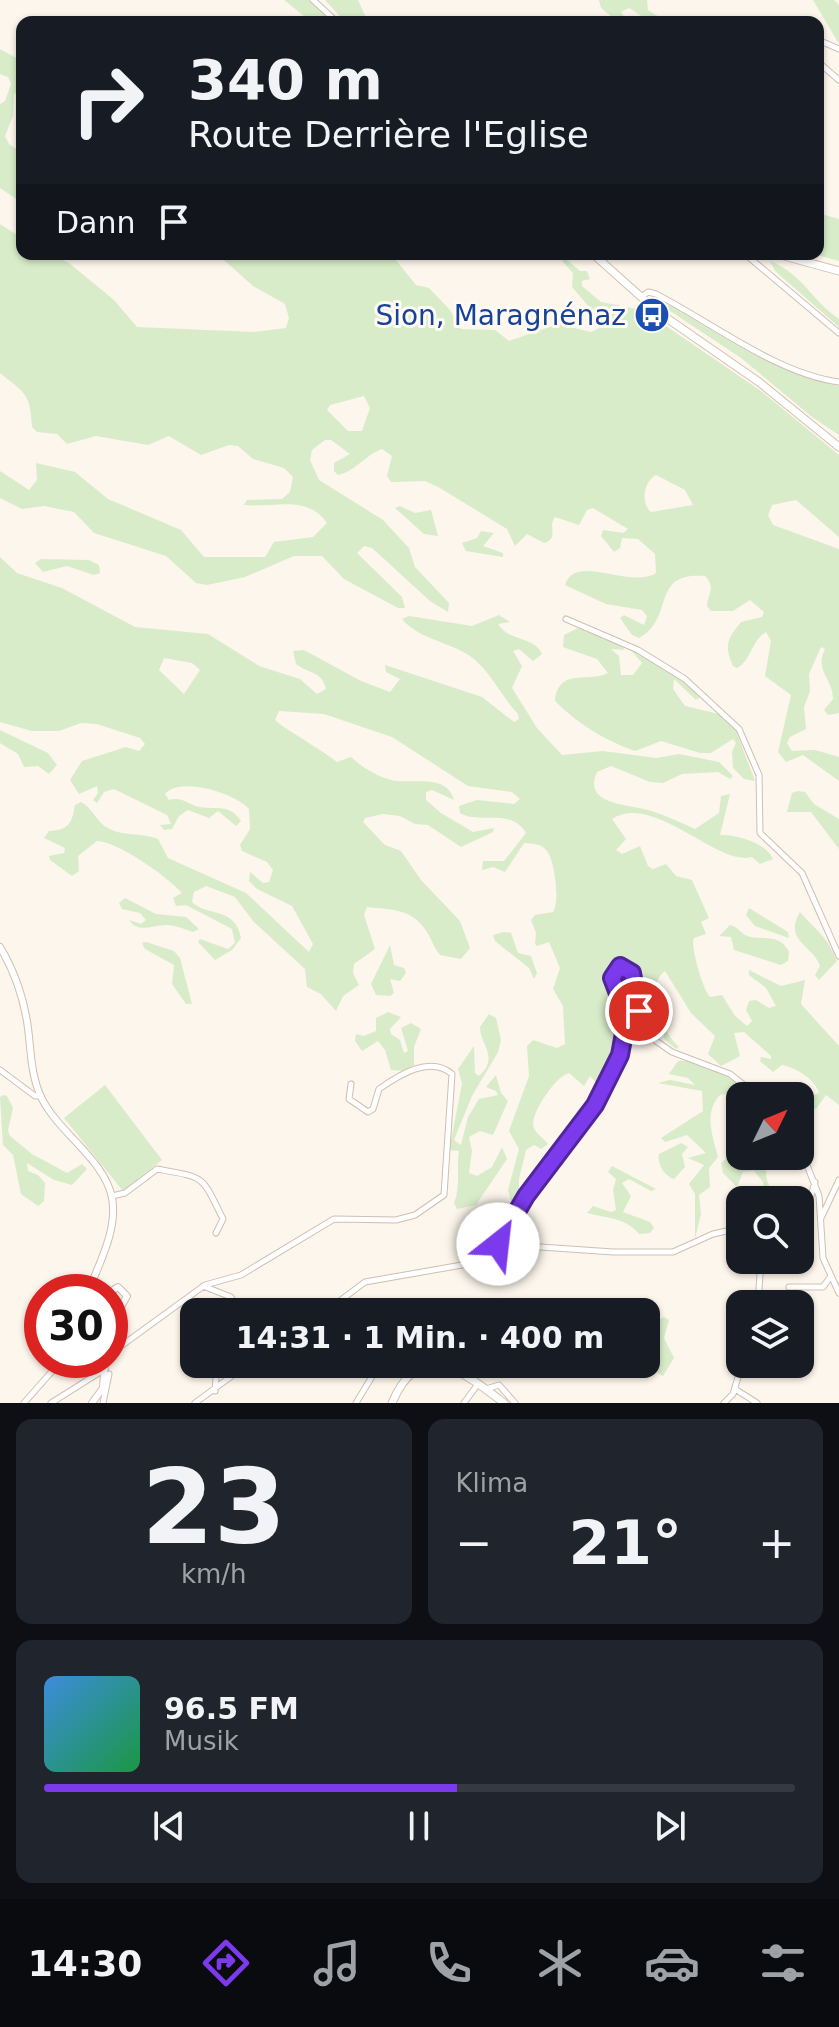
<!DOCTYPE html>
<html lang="de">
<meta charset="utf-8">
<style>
:root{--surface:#171b24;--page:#20242c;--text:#f1f3f6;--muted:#9ea1a6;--line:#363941;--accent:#7c3aed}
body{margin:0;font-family:"DejaVu Sans",sans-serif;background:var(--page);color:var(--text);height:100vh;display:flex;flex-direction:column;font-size:30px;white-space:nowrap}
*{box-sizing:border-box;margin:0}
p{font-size:26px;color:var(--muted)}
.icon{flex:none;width:44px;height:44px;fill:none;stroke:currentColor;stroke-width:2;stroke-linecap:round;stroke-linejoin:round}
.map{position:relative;height:1403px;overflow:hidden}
.side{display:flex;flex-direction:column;gap:16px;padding:16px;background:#0d0f14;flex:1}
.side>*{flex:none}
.hud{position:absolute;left:16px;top:16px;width:808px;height:244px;border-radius:16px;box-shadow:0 2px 6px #0004;background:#171b24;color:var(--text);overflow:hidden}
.needle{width:52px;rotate:47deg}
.fabs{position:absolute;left:726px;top:1082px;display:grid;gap:16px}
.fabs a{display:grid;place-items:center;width:88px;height:88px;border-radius:16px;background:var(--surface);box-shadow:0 2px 6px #0004;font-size:40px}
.speed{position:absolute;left:24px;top:1274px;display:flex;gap:16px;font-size:40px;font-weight:700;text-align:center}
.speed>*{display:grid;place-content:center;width:104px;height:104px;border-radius:50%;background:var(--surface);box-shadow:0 2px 6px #0004;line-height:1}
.speed .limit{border:12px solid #d22;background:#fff;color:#111}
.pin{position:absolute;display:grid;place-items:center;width:68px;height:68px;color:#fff;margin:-34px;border:4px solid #fff;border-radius:50%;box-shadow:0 2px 8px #0007}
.me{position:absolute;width:88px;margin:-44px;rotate:29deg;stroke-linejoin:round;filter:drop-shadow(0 0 6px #0008)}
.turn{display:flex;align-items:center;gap:28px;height:168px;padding:0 40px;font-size:36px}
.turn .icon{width:104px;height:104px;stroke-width:2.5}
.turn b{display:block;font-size:56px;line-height:68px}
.then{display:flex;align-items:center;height:76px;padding:0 40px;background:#0003;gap:16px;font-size:30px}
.big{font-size:60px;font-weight:800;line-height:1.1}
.side .widget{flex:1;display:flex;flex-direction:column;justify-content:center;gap:12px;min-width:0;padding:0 28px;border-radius:16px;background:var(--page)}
.side .dial{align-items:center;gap:0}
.dial b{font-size:104px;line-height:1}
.song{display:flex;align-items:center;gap:24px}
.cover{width:96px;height:96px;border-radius:12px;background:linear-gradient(135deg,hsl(210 70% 55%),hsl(140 70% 35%))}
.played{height:8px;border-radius:4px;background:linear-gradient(90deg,var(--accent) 55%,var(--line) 55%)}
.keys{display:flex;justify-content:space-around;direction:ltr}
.heat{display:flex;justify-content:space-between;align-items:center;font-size:44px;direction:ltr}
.side .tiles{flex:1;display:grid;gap:16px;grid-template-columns:1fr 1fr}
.widget:last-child{grid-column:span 2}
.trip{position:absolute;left:180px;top:1298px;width:480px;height:80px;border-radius:16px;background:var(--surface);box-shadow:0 2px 6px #0004;font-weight:800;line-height:80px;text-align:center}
.dock{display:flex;height:128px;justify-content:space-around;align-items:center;background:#090b0e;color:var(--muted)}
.dock .icon{width:56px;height:56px}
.dock .current{color:var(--accent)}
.dock b{font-size:36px;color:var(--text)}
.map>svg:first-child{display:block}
.green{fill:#d8ecc9;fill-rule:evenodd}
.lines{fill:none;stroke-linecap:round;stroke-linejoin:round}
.minor-casing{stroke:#d1beb0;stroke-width:7}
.tertiary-casing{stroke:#d1beb0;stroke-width:8}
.secondary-casing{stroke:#d6c0b0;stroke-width:9}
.minor{stroke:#fff;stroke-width:5}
.tertiary{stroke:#fff;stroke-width:6}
.secondary{stroke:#fff;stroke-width:7}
.route-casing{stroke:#51269a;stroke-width:20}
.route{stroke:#7c3aed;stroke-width:14}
.labels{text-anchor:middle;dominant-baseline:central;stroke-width:6;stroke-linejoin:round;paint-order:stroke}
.transit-label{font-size:28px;fill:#164399;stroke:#fffaf3;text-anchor:end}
</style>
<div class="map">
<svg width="839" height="1403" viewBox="0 0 839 1403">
<rect width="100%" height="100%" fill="#fdf6ec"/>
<path class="green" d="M284 0H309L332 22 310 21Z
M325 0H358L368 22H345Z
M599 0H647L648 10 667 22H651L629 8 621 12 628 22H618L601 8Z
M813 0H834L839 5V44Z
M0 49 22 61V89L14 94 13 116 5 136 9 144 22 153V203L0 188V104L5 101 11 84 8 77 0 74Z
M818 213 839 219V261L814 254H818Z
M0 224 22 238V254H50L69 263 114 300 137 327 254 332 286 328 289 318 285 304 253 286 217 254H391L416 285 429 288 450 310 461 329 495 330 509 341 558 324 591 332 599 328 601 321 572 287 573 273 562 261 565 258 580 271H587L590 279 582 281V286L601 302 637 309 666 326 761 391 839 455V537L796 500 772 505 768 515 773 525 839 549V713L828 715 824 710 833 699C833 679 814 670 825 649L821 647 809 674 810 691 804 707 806 729 790 737 787 743 792 751 815 750 839 757V781L803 755 786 762 778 752 791 695 765 676 771 641 766 632C751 641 752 660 737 668L733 666C724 646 727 639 741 622L762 617 764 612 750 600 733 611H711L707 606C708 593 716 587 705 576 649 571 676 618 639 638L632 635 620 618 624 615 644 625 647 616 642 610 606 604 565 585C575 552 630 590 656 573L655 554 638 539 622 538 620 548 614 552 601 536 603 530 623 533 628 529 593 508 587 510 579 525 555 517C547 527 560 538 544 543L527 534 515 546 507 529 440 488 425 481 391 482 387 476 392 456 382 449C365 455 356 471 338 475L334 471V463L350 454 331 440H325L312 450 310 460 319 480 383 520 409 548 415 567 449 603 448 612 430 601 372 548 364 546 357 553 402 597 405 608H398L344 579 322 556H294L245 577 207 585 196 583 166 556 94 533 74 512 44 506 22 509 0 498V471L29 490 37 480 36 463 75 472 108 499 181 530 204 557H265L274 542 313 537 327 523C307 494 274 508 244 505L247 500 282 499 290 492 293 477 284 468 253 459 238 446 229 445 201 455 169 436 148 445 96 436 67 444 57 434 37 432 32 427C30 393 26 394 0 373ZM364 396 370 408 362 431H348L327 410 330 405ZM656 475 685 490 693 505 651 512C640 503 644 481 656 475Z
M770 261C803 274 811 300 839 319V327L775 271Z
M669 304C723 337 776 373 839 386V435L812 417 741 358 667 309Z
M400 506 415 513 431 510 438 536 424 534 395 508Z
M481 531 494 533 483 546 503 553V557L466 551 462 543 477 538Z
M0 557 17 573 62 588 135 627 208 634 259 666 300 679 317 694 326 689C322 671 309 674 296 664L293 651 304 650 361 681 390 692 400 679 386 672 385 665 482 697 514 722 519 719 518 714C502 697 491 673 474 659 453 642 419 640 402 619L409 616 472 626 499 615 510 622 498 624C509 642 534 636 542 654L533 661 519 649 513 651 522 666 512 688 537 728 562 755 603 751 656 758 679 754 719 762 733 776 730 779 718 772 682 774 663 783 650 782 611 766 597 772C582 805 628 804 648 810 664 815 680 822 695 829L719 813 721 796 730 794 720 835C735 834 767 843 773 859L760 864 752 857C717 867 654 792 612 819L626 839 616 850 622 854 640 846 648 866 653 869 666 864 676 876 692 880 709 918 701 922 706 934 694 938C690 946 703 990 710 997L722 995 735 1016 747 1026 752 1021 746 1010 749 1001 756 1000 769 1008 776 1006 766 988 749 975V970L781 986 805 980 801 1004 839 1046V1105L826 1095 816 1109 812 1108 807 1098 819 1093C816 1080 795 1067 782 1065L773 1072 760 1061 761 1057 771 1059V1056L744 1032 734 1033 740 1056 721 1066 708 1054 715 1036 691 1013 665 971C642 989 663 1033 679 1047L676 1049 665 1040 656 1016 641 1003 637 969 628 962C589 965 622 1001 623 1022 623 1043 610 1068 600 1087L590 1076 584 1086 569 1073C556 1076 533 1110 533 1124 533 1132 544 1138 548 1144L541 1149 534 1145 526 1150 519 1179V1198L511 1201 508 1190 519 1149 509 1131 529 1076 527 1046 533 1040 557 1048 565 1044 563 1006 553 989 560 968 549 942 537 946 535 944 536 933 531 920 535 915 553 912C560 903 555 862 547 851 541 843 533 844 524 843L505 872 493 867 482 870 483 861H504L526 833C510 807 480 825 460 813L459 806 477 800 514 804 520 799 512 792 468 786 392 737 324 714 279 711 275 720C280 726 325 752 337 762L351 757C362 767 376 776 391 780 412 785 446 772 454 800L432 790 426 792V800L441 813 473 832 494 828 493 832 461 847 428 825 415 824 400 816 383 814 365 818 363 822 385 845 401 851 421 880 460 921 470 948 461 959 440 955C434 948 432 940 427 932 412 908 392 910 367 907L364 915 375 949 354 964 353 973 359 985 343 996 336 1011 321 994 307 987 305 969 253 921 235 897 206 886 194 892 192 902C207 917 235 906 241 938L232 950 215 960 198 942 200 939 228 949 235 943 232 929 186 905 176 906 173 898 182 893C168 877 117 841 97 841L78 856 79 871 72 876 50 860 49 856 64 853 65 848 44 838 49 831C70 830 72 822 75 805L81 802C93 808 96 822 108 828 123 837 141 832 158 839L168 858 246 893 309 952 313 944 292 906 257 889 249 881 250 872 263 883 269 882 273 870 267 862 242 851 240 845 250 829 249 809C235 793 180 776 165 794L169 800C183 796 188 805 200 807 217 810 229 803 241 821L236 826 218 811 209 818 188 810 179 816 172 829 164 830 160 825 171 824 167 815 114 789 104 792 97 803 93 800 98 793 97 786 79 794 70 780 82 761 126 747 139 751 145 744 140 738 97 724 81 723 59 731H32L0 722ZM164 658 192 663 200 670 184 694 159 670Z
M41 559 89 560 99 565 100 573 94 575 67 566 43 572 35 563Z
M578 628 623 646 624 650 611 649 619 656 621 675H633L642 663 630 649 672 668 701 697 696 700 674 679 673 689 685 706 719 714 735 728 755 781 744 779 733 768 732 752 736 743 733 739 711 753H700L661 741 635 751C604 740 578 724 555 701 558 667 589 683 608 673L597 659 563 647 564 635Z
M0 730 48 753 57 765 49 774 38 766 24 767 18 754 0 743Z
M798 791 805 792 814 804 839 819V849L811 812H787L792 793Z
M125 898 156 914 186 917 199 929 193 932C185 929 175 925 166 925 151 925 139 934 129 920L141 924 146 920 140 913 122 909 119 903Z
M749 908 788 932 789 938 755 926 746 915Z
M800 912C817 932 826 934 837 961L819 980 815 975 820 966C813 945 783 941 800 912Z
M730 925C739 927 740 933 747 936 760 941 780 932 789 952L788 961 781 965 734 950 731 937 719 936Z
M504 932 511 933 518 953 531 956 537 973 534 979 529 968 495 941 493 935Z
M146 942 174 951 180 958 192 1004H186L172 984 174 965 145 949 142 943Z
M390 945 394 965 404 968 406 973 400 981 390 979 394 993 390 996 376 995 371 984Z
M388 1012 401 1017 390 1029 391 1034 400 1040 404 1053 408 1051 401 1028 411 1023 421 1029 414 1047V1065L403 1071 391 1070 385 1050 378 1041 362 1051 355 1041 356 1034 364 1036 376 1031V1018Z
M489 1014 496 1018 501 1040 498 1052 472 1096 454 1140 461 1145 468 1117 479 1099 498 1095 496 1091 486 1087 496 1075 501 1093 508 1101 493 1135 480 1131 469 1137 472 1151 469 1173 477 1176 492 1167 502 1147 507 1159 476 1205 457 1209 454 1203C461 1186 456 1169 459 1151L449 1150 462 1084 458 1069 474 1046 475 1073 479 1076C500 1057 480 1045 480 1027Z
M678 1061C702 1059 737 1077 751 1096L740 1098 733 1092 720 1095C703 1113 713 1137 718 1157L709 1168 710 1187 699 1195 701 1214 695 1239V1194L689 1184 704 1165 688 1158 706 1153 687 1135 665 1142 661 1138 703 1111 702 1091 658 1083 670 1080 695 1085 688 1078 669 1074Z
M105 1085 162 1160 123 1191 64 1118Z
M3 1095 7 1096 13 1108 8 1130 10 1136 32 1154 67 1173 82 1164 87 1169 72 1185 54 1180 27 1163 28 1171 38 1175 45 1183 44 1201 38 1206 21 1194 13 1155 3 1145 0 1097Z
M729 1119 740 1125V1156H767L766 1176 773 1200H765L763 1182 754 1171 743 1172 737 1187 723 1173 721 1163 734 1152 726 1123Z
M681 1143 688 1147 682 1154 685 1167 674 1179C664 1176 657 1164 659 1154Z
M612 1166 656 1189 651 1191 629 1179 622 1183 631 1196 623 1212 650 1222 654 1228 650 1233 639 1234C626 1217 604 1218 587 1213L593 1206 611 1212 616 1210 613 1190 616 1179 608 1172Z
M646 1314 653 1322 664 1317 669 1320 664 1338 674 1358 663 1376 640 1364H646Z"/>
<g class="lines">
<defs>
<path id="minor" d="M313 0 337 22
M818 40 839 49
M818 62 839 80
M745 254 839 333
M641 297 648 292 656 294C711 322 777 374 839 382
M566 619 638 650 685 679 739 729 759 775 760 833 802 873 839 956
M0 1070 35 1096H41
M800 1147 819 1196 823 1258 839 1293
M112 1196 125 1193 157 1169C207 1178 201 1175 223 1219L216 1233
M800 1214 808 1206 815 1182
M821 1218 839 1180
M498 1244 613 1252H673L713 1234 740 1228
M203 1286 231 1297 234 1303 229 1312
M789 1287H823L831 1276
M758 1304 761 1260
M325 1312 365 1282 462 1265 498 1244 526 1196 595 1105 620 1055 627 1022 612 982 618 967 625 966 631 971 641 1017 656 1041 672 1052 730 1074 758 1096
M110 1354 205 1285 241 1275 334 1219 396 1220 415 1215 444 1195 452 1074C430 1055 399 1075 379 1089L373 1109 368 1112 349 1099 351 1084
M486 1389 499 1385 515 1403
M735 1389 757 1403
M215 1391 217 1364
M24 1403 62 1360
M51 1403 105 1369
M103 1403 109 1374
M195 1403 248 1364
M356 1403 379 1365
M464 1403 478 1384
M724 1403 733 1394 742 1364"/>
<path id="tertiary" d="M0 947C15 972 24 999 28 1028 31 1052 31 1077 42 1099 60 1134 105 1160 112 1198 118 1229 99 1264 88 1292
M110 1292 118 1287 127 1296 110 1326
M92 1403 103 1388 105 1360"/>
<path id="secondary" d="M593 254 658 312 759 382 839 447
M777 254 839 271
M392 1403C420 1336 465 1373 504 1403"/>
</defs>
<use href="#minor" class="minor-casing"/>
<use href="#tertiary" class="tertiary-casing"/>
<use href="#secondary" class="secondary-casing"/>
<use href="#minor" class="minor"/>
<use href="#tertiary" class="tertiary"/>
<use href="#secondary" class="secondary"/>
</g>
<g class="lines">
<defs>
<path id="route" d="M498 1244 526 1196 595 1105 620 1055 627 1017 612 978 620 966 632 973 639 1011"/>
</defs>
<use href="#route" class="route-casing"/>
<use href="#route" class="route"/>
</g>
<defs>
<symbol id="bus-disc" viewBox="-11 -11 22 22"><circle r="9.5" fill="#1a4fb4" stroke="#fffaf3"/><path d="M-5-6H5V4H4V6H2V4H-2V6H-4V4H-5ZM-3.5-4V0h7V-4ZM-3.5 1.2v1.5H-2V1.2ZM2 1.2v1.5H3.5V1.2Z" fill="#fff"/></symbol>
</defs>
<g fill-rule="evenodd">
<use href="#bus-disc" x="632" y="295" width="40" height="40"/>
</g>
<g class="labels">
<g class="transit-label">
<text x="626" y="315">Sion, Maragnénaz</text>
</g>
</g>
</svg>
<div class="fabs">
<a><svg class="needle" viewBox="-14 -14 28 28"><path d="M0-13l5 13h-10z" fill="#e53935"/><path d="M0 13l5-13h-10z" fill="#9ea1a6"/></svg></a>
<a><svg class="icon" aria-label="search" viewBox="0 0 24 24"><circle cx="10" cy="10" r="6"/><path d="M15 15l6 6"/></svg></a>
<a><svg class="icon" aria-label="layers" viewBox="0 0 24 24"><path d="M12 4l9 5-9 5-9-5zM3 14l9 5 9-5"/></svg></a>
</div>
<div class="speed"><div class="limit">30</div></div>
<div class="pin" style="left:639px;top:1011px;background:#d93025"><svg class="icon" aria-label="arrive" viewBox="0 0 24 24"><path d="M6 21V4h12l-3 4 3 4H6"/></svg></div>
<svg class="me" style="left:498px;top:1244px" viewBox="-20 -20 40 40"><circle r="19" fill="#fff"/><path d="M0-13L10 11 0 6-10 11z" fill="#7c3aed"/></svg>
<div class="trip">14:31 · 1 Min. · 400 m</div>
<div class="hud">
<div class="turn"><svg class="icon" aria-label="right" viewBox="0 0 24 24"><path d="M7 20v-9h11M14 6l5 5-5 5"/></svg><div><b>340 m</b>Route Derrière l'Eglise</div></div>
<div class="then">Dann<svg class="icon" aria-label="arrive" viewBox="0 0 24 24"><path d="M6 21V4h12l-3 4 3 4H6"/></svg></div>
</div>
</div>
<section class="side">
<div class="tiles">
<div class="widget dial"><b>23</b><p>km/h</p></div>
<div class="widget"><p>Klima</p>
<div class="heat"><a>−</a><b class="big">21°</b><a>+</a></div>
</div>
<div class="widget">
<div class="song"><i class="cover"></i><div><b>96.5 FM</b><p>Musik</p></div></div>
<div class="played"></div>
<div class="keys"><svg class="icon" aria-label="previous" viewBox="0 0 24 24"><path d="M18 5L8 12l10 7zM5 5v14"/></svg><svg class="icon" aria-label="pause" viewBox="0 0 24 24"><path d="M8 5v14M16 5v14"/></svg><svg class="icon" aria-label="next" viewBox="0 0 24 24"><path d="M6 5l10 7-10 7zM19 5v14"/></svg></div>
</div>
</div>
</section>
<nav class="dock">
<b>14:30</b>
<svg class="icon current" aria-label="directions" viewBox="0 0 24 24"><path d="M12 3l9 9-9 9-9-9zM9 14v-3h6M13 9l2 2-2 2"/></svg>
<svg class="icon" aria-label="music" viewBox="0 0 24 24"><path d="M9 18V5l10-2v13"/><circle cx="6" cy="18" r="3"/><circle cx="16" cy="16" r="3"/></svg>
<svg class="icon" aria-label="phone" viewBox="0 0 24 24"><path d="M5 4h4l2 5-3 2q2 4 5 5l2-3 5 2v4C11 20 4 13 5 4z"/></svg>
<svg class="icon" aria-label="climate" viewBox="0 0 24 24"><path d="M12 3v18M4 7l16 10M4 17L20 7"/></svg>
<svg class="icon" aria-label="car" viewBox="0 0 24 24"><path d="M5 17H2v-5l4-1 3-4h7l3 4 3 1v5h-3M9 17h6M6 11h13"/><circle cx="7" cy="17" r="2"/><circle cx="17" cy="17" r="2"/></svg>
<svg class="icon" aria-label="filters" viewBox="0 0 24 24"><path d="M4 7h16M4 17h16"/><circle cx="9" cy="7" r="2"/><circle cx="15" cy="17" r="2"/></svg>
</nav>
